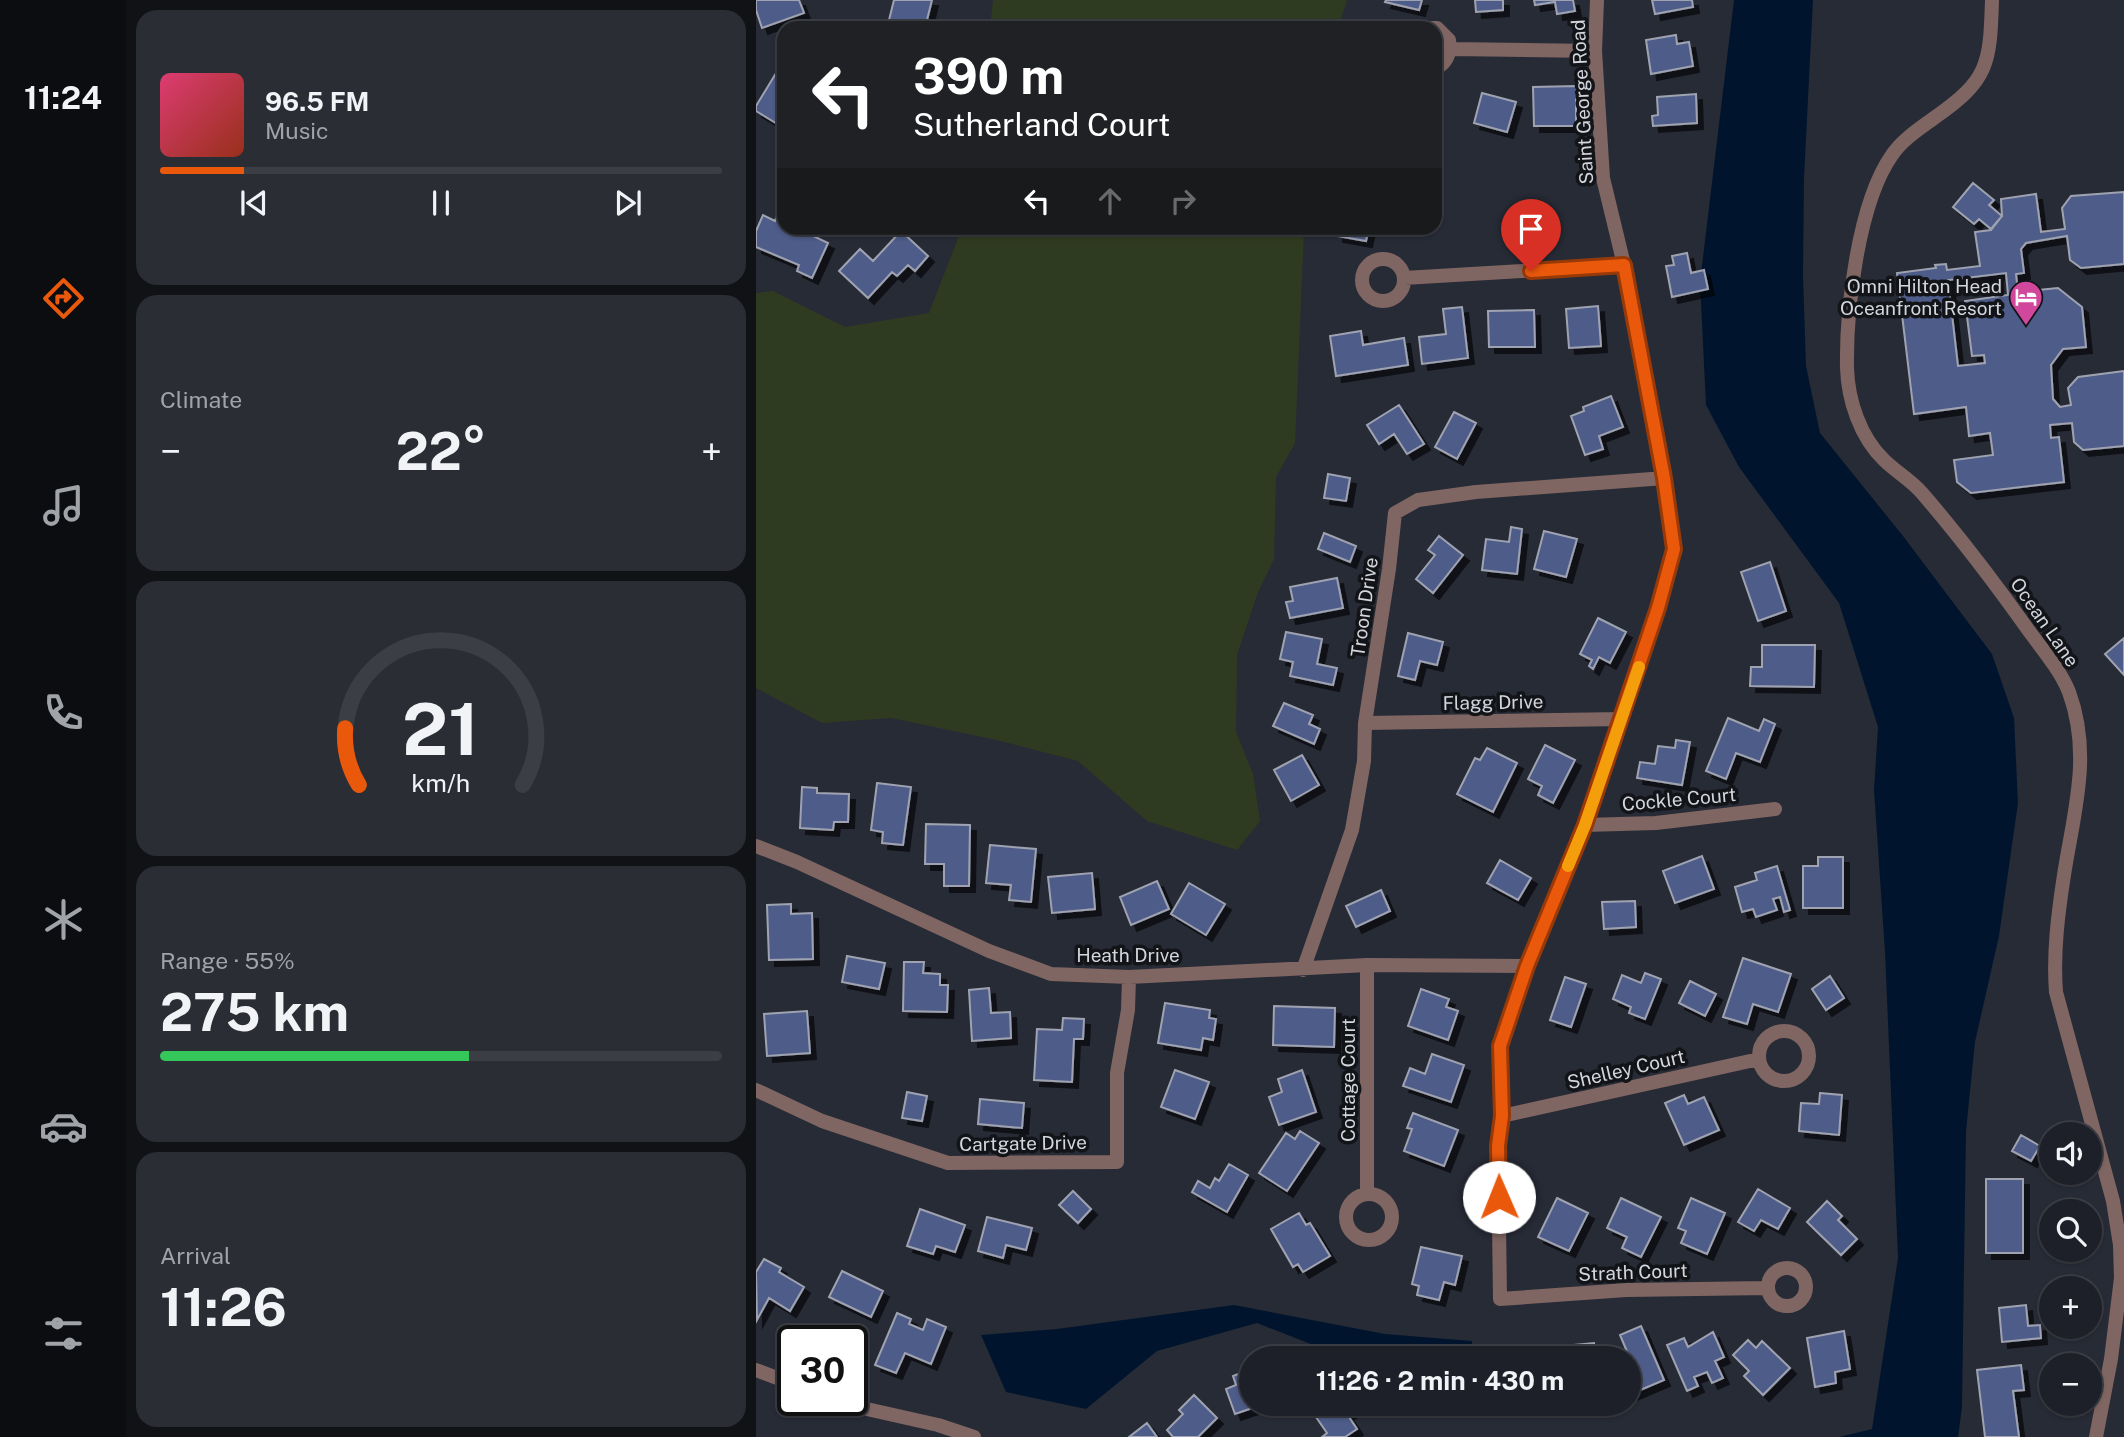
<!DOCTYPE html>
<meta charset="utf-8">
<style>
:root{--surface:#1d2028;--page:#2a2d34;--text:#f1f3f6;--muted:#a0a3a8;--line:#3b3e45;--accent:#ea580c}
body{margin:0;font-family:"Public Sans",sans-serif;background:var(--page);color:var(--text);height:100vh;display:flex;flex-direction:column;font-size:26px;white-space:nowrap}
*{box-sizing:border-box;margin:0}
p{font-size:23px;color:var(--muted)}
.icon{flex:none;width:38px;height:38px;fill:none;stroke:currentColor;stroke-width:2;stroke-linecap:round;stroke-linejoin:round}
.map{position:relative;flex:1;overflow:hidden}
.drawer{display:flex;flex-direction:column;gap:10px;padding:10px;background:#101216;width:630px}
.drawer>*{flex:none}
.guide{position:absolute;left:21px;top:21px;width:665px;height:214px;border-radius:21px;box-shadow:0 2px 5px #0004,0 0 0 2px var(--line);background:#202124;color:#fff;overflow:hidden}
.tools{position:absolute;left:1283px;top:1122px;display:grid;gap:14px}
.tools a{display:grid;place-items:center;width:63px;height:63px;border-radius:50%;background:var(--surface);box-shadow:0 2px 5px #0004,0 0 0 2px var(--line);font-size:35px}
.speed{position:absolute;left:21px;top:1325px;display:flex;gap:14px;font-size:35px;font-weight:700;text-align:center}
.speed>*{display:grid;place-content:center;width:91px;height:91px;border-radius:50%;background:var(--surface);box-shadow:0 2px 5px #0004,0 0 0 2px var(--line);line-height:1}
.speed .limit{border:4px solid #111;border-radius:10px;background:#fff;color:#111}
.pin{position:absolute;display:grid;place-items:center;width:60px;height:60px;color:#fff;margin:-72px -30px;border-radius:50% 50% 50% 0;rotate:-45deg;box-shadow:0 0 7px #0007}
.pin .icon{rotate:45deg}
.me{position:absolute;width:77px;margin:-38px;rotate:359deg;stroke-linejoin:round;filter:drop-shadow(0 0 5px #0008)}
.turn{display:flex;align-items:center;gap:24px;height:147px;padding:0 21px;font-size:32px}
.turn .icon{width:91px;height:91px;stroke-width:2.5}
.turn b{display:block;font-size:49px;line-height:60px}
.lanes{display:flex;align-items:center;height:66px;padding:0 21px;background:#0003;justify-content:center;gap:35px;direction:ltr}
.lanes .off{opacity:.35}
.big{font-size:52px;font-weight:700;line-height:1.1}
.drawer .tile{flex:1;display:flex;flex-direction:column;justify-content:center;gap:10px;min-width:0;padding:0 24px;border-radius:21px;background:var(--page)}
.drawer .dial{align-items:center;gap:0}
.dial svg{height:182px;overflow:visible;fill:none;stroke:var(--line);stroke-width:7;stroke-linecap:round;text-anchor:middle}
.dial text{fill:var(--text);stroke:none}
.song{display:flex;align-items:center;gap:21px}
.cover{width:84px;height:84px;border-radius:10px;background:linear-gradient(135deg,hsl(340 70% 55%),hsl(10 70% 35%))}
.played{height:7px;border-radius:4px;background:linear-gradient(90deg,var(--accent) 15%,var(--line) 15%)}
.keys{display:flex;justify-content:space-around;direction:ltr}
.heat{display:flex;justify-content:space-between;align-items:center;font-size:38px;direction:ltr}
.charge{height:10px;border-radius:5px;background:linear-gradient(90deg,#34c759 55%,var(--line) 0)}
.trip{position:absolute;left:483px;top:1346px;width:402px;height:70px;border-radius:35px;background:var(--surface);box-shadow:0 2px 5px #0004,0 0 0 2px var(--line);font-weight:700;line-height:70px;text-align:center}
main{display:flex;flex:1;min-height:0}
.menu{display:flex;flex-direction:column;width:126px;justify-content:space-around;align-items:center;background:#0c0d10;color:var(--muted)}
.menu .icon{width:49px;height:49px}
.menu .selected{color:var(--accent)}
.menu b{font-size:32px;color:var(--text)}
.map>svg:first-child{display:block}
.green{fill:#2f3b20}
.water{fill:#00152d}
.building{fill:#4e5c88;stroke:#9fa3b1;stroke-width:2;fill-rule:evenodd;filter:url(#shadow)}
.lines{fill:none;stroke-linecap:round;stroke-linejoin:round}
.street{stroke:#806662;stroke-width:14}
.route-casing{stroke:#983908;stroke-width:18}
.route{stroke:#ea580c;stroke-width:12}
.slow{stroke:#f59e0b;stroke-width:12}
.labels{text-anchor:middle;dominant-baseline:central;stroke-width:7;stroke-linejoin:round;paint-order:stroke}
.street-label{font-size:19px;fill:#d3d6dd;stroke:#121418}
.poi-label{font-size:19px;fill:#d3d6dd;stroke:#121418;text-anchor:end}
</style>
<main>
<nav class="menu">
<b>11:24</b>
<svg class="icon selected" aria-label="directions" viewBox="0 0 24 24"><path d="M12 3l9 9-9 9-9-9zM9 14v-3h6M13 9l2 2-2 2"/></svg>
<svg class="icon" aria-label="music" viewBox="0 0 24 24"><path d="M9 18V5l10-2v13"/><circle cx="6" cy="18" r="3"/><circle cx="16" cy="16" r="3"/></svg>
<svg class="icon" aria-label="phone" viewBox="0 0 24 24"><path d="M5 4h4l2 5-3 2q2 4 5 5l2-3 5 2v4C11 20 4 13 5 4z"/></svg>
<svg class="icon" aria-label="climate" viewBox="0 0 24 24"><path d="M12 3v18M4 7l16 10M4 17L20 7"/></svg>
<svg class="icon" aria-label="car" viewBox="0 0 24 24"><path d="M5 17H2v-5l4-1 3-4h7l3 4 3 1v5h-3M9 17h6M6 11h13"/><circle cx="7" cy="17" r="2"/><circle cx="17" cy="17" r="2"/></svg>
<svg class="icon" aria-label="filters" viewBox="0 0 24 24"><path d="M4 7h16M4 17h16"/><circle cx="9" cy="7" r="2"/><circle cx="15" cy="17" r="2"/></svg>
</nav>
<section class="drawer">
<div class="tile">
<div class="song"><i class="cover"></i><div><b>96.5 FM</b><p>Music</p></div></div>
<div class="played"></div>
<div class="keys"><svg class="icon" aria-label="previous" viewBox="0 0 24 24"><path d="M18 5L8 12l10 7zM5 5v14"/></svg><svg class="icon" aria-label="pause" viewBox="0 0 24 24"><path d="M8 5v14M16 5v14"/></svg><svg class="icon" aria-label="next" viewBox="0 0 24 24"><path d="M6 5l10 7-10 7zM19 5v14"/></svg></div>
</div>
<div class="tile"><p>Climate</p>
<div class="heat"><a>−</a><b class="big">22°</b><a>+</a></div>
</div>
<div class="tile dial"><svg viewBox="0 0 100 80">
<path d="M14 69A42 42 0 1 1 86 69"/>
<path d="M14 69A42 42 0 0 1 8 44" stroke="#ea580c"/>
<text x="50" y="56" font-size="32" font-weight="700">21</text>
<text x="50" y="72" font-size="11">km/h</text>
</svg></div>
<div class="tile"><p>Range · 55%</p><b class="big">275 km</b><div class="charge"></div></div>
<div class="tile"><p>Arrival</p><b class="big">11:26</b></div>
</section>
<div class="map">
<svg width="1368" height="1437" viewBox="0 0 1368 1437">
<defs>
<filter id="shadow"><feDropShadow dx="6" dy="6" stdDeviation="0" flood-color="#0009"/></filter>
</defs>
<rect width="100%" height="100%" fill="#272b36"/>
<path class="green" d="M237 0H591L582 28H234Z
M206 228H548L539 443 520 477 518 559 502 592 481 655 480 732 497 774 504 821 481 850 391 821 322 761 241 740 135 718 66 723 0 688V293L17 291 89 327 173 313Z"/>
<path class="water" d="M978 0H1057L1048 178 1047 276 1050 366 1064 433 1147 536 1236 654 1258 718 1262 803 1243 936 1219 1042 1210 1131 1206 1407 1202 1437H1083L1116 1429 1142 1258 1129 952 1118 790 1122 727 1083 603 983 467 950 405 944 282Z
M478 1305 629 1334 716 1341V1358H590L501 1323 401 1351 330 1409 250 1392 225 1335 301 1329Z"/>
<path class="building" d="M0 0H43L48 13 6 28 0 10Z
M138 0H176L169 28H131Z
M630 0H666L663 10 629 2Z
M719 0H747V10L720 12Z
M778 0H817L819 11 801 14 799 2 779 5Z
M896 0H936L937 7 899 14Z
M920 35 921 44 933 42 937 66 895 74 890 40Z
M28 60V117L23 125 0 111V106Z
M820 86V126H778L777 87Z
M726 93 760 102 751 132 718 123Z
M940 94 941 123 897 126 896 116 902 115 901 97Z
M1217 183 1238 200 1233 205 1246 216 1235 229 1223 219 1218 224 1197 207Z
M1368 192V264L1325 268 1314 260 1311 236 1270 243 1265 249 1268 273 1260 274 1262 292 1302 288 1326 307 1330 347 1307 349 1295 365 1297 399 1304 407 1315 405 1312 388 1322 377 1368 371V446L1327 450 1318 442 1316 423 1294 425 1295 438 1303 437 1308 482 1215 493 1201 482 1198 460 1237 455 1234 433 1213 436 1210 407 1158 414 1141 273 1180 268 1179 265 1190 264 1191 270 1224 266 1219 232 1235 230 1246 216 1245 199 1280 194 1285 232 1309 229 1306 208 1315 196ZM1250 273 1252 295 1209 301 1216 356 1228 355 1229 363 1202 366 1192 280Z
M22 213 28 216V228H55L58 229 55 235 72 243 56 278 41 271 43 265 0 247V231L7 215 19 221Z
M582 228H613L610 241 581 236Z
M145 231 172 256 159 271 152 265 141 276 136 272 112 298 83 271 104 249 117 261Z
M931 253 935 273 948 270 952 289 916 297 910 266 918 265 916 256Z
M842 306 845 346 813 348 810 309Z
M706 307 712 358 666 364 663 337 690 334 687 309Z
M778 310 779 347H733L732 311Z
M605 331 607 345 648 338 652 365 580 376 574 336Z
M855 396 867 427 843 436 847 449 829 455 815 416 828 411 827 407Z
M643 405 668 444 651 454 638 434 623 444 611 425Z
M698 412 720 423 701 459 679 447Z
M572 474 594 478 590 501 568 498Z
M755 527 766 529 761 574 726 570 730 539 753 542Z
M788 531 821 539 810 577 778 569Z
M568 533 600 546 594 562 562 549Z
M683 536 707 555 677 593 660 579 679 555 672 550Z
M1014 562 1030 611 1002 621 985 572Z
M581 578 587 608 534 618 530 602 537 601 534 587Z
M842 618 870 632 854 663 843 657 837 669 833 666 836 660 824 654Z
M530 632 566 639 561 664 581 668 577 685 534 676 537 662 524 659Z
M652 633 687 642 681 665 664 661 659 680 642 676Z
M1368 638V675L1349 654Z
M1006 645H1059L1058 687 994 686 995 667H1006Z
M528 703 557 715 553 724 564 729 558 744 517 726Z
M972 718 1003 731 1008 719 1019 724 1004 762 980 753 970 779 950 771Z
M920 740 934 742 926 785 881 778 884 762 899 764 902 746 919 748Z
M789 745 819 760 797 803 782 795 786 786 772 779Z
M731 748 761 763 737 812 701 794 719 758 724 760Z
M546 755 563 785 535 801 518 770Z
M121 783 155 787 147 845 126 843 127 832 115 830Z
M46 787 61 788V793L93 794 92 822H78L77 830 44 828Z
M170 824 214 825 213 886H188V864H169Z
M234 845 280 849 275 902 253 900 255 885 230 883Z
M946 856 958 889 919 903 907 871Z
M1062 857H1087V908H1047V866H1062Z
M744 860 775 878 762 900 731 883Z
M1021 866 1034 910 1028 912 1024 897 1017 899 1021 910 1000 917 997 909 986 912 979 887 1001 880 999 873Z
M336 873 339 909 296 913 292 877Z
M401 881 413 909 375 925 364 897Z
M433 883 469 904 450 935 415 914Z
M625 890 634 911 600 927 590 906Z
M879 901 880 927 848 929 846 902Z
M35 904V914L56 913 57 959 13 960 11 905Z
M91 956 129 963 123 989 86 982Z
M987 958 1035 974 1022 1012 997 1004 991 1024 967 1017Z
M148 962H168L167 973 184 974V985H192L191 1012 147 1011Z
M889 973 905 979 889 1019 873 1013 875 1007 857 999 866 975 885 983Z
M1074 976 1088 998 1070 1010 1056 989Z
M809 977 830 984 815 1027 794 1020Z
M934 981 960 994 949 1016 923 1003Z
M233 988 235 1013 254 1012 255 1038 216 1041 213 990Z
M665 989 693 999 690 1007 702 1011 692 1040 652 1026Z
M409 1003 454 1010 453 1018 460 1019 457 1040 447 1038 445 1050 402 1043Z
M518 1006 579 1008 578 1047 517 1045Z
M51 1011 54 1053 11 1056 8 1014Z
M307 1018 328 1019 327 1039H318L316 1082 278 1080 281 1029 306 1030Z
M676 1054 708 1065 695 1102 647 1086 654 1068 669 1074Z
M419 1070 453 1082 439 1119 405 1107Z
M546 1070 560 1112 523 1125 513 1097 526 1092 522 1079Z
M151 1092 171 1096 166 1121 146 1118Z
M1064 1093 1086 1095 1083 1135 1043 1131 1045 1103 1063 1104Z
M928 1095 932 1104 948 1097 963 1130 928 1145 909 1103Z
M224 1099 268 1103 266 1128 222 1124Z
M657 1113 702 1130 688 1166 648 1151 656 1129 651 1128Z
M544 1131 563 1143 531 1191 503 1173 530 1133 539 1139Z
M1265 1135 1284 1146 1275 1161 1256 1151Z
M473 1164 492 1175 471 1212 436 1192 442 1181 454 1188 459 1178 463 1181Z
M1230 1179H1267V1253H1230Z
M1002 1189 1034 1208 1022 1229 1005 1220 998 1231 982 1222Z
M317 1191 335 1209 322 1223 303 1205Z
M801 1198 832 1213 813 1251 782 1237Z
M865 1198 905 1217 885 1257 866 1248 871 1237 851 1228Z
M935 1198 969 1213 951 1254 925 1243 930 1231 922 1228Z
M1071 1201 1086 1216 1082 1220 1101 1239 1085 1255 1051 1222Z
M164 1209 209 1225 199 1252 180 1246 177 1254 151 1246Z
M543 1213 550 1225 554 1223 574 1256 547 1272 542 1264 537 1267 515 1229Z
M231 1217 276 1228 270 1250 250 1245 247 1258 222 1251Z
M665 1247 706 1256 699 1285 688 1282 683 1300 661 1295 663 1286 656 1284Z
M8 1259 25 1268 23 1272 48 1287 34 1311 13 1298 1 1320 0 1272Z
M86 1271 127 1291 115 1317 73 1297Z
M1270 1305 1272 1326 1284 1325 1285 1338 1246 1342 1243 1308Z
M141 1313 155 1319 153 1324 167 1330 171 1319 190 1327 175 1364 149 1353 140 1373 119 1365Z
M885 1326 908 1380 875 1394V1361L864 1335Z
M1088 1331 1094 1369 1079 1372 1080 1383 1059 1387 1051 1338Z
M957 1332 968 1357 959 1361 967 1378 956 1383 951 1372 938 1377 942 1386 931 1391 911 1345 928 1338 932 1347Z
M992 1340 1000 1348 1006 1341 1034 1368 1007 1395 988 1376 993 1371 977 1355Z
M838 1343 839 1358H787L786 1348Z
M1265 1365 1268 1390 1257 1391 1263 1437H1229L1221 1370Z
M487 1372 489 1378 495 1376V1404H508L479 1414 470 1389 480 1385 477 1376Z
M438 1395 461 1418 442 1437H417L411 1430 427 1414 423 1410Z
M551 1404H594L598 1410 591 1414 601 1429 589 1437H566L571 1433Z
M391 1423 401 1437H373Z"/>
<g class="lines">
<path class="street" d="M841 0 839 51 847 178 870 273 909 478 918 549 902 608 829 825 771 966 744 1046 746 1116 742 1146 744 1299 870 1290 1012 1288
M1236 0C1234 64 1233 80 1178 118 1163 129 1146 140 1136 155 1102 203 1090 310 1091 368 1092 400 1104 437 1128 460 1140 472 1155 480 1166 493 1204 537 1239 583 1273 631 1287 650 1304 670 1313 692 1336 755 1318 811 1308 875 1302 914 1297 953 1300 992L1357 1201 1364 1245 1365 1278 1355 1359 1340 1437
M665 28H681L693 40C695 54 691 63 679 69
M694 49 839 51
M606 280a21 21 0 1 1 42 0a21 21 0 1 1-42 0Z
M648 278 868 265
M609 723 866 719
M829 825 900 823 1019 809
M0 846 41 862 233 951 295 974 373 977 611 965 771 966
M547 970 596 830 608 761 609 723 633 569 639 513 662 500 720 492 909 478
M1003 1056a25 25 0 1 1 50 0a25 25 0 1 1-50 0Z
M0 1090 66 1121 192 1163 361 1162V1073L372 1010 373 977
M746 1116 1003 1059
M611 1194V965
M590 1217a23 23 0 1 1 46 0a23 23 0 1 1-46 0Z
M1012 1287a19 19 0 1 1 38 0a19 19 0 1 1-38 0Z
M0 1370 37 1384
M79 1400 93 1405 182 1425 218 1437"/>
</g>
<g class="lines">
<defs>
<path id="route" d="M743 1197 742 1146 746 1116 744 1046 771 966 829 825 902 608 918 549 908 478 868 265 775 271"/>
</defs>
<use href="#route" class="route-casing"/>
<use href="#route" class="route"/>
<path class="slow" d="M812 866 829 825 883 667"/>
</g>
<defs>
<symbol id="hotel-pin" viewBox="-11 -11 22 30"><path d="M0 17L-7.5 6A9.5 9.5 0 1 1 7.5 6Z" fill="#d1479c" stroke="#121418"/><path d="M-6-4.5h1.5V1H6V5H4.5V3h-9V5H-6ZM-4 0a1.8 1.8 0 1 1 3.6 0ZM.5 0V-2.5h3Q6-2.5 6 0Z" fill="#fff"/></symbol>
</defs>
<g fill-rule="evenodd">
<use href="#hotel-pin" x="1251" y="278" width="38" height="52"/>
</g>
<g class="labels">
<g class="street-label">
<text transform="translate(826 102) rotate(-93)">Saint George Road</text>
<text transform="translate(608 607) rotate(-82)">Troon Drive</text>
<text transform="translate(1289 622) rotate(55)">Ocean Lane</text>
<text transform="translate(737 702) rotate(-1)">Flagg Drive</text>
<text transform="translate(923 799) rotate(-5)">Cockle Court</text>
<text x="372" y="955">Heath Drive</text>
<text transform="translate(870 1069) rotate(-13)">Shelley Court</text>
<text transform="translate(592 1080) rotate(-90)">Cottage Court</text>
<text transform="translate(267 1143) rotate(-1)">Cartgate Drive</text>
<text transform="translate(877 1272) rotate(-2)">Strath Court</text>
</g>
<g class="poi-label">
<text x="1246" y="286">Omni Hilton Head<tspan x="1246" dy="22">Oceanfront Resort</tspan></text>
</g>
</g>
</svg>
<div class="tools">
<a><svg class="icon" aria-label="sound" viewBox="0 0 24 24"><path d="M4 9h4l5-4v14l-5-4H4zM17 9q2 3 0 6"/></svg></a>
<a><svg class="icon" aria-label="search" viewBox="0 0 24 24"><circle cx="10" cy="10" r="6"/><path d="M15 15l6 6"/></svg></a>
<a>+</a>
<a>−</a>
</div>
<div class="speed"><div class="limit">30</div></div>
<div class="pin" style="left:775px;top:271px;background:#d93025"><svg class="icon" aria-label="arrive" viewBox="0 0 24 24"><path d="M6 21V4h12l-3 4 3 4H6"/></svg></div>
<svg class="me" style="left:743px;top:1197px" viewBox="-20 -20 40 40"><circle r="19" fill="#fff"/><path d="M0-13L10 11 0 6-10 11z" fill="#ea580c"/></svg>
<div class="trip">11:26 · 2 min · 430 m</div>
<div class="guide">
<div class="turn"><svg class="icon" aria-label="left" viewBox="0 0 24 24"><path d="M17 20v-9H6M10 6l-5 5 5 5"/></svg><div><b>390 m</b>Sutherland Court</div></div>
<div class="lanes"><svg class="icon" aria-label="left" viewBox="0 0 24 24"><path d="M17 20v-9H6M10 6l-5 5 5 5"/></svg><svg class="icon off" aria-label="ahead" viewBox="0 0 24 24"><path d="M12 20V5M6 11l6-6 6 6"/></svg><svg class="icon off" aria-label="right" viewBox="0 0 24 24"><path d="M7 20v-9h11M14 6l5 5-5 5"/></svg></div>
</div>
</div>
</main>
